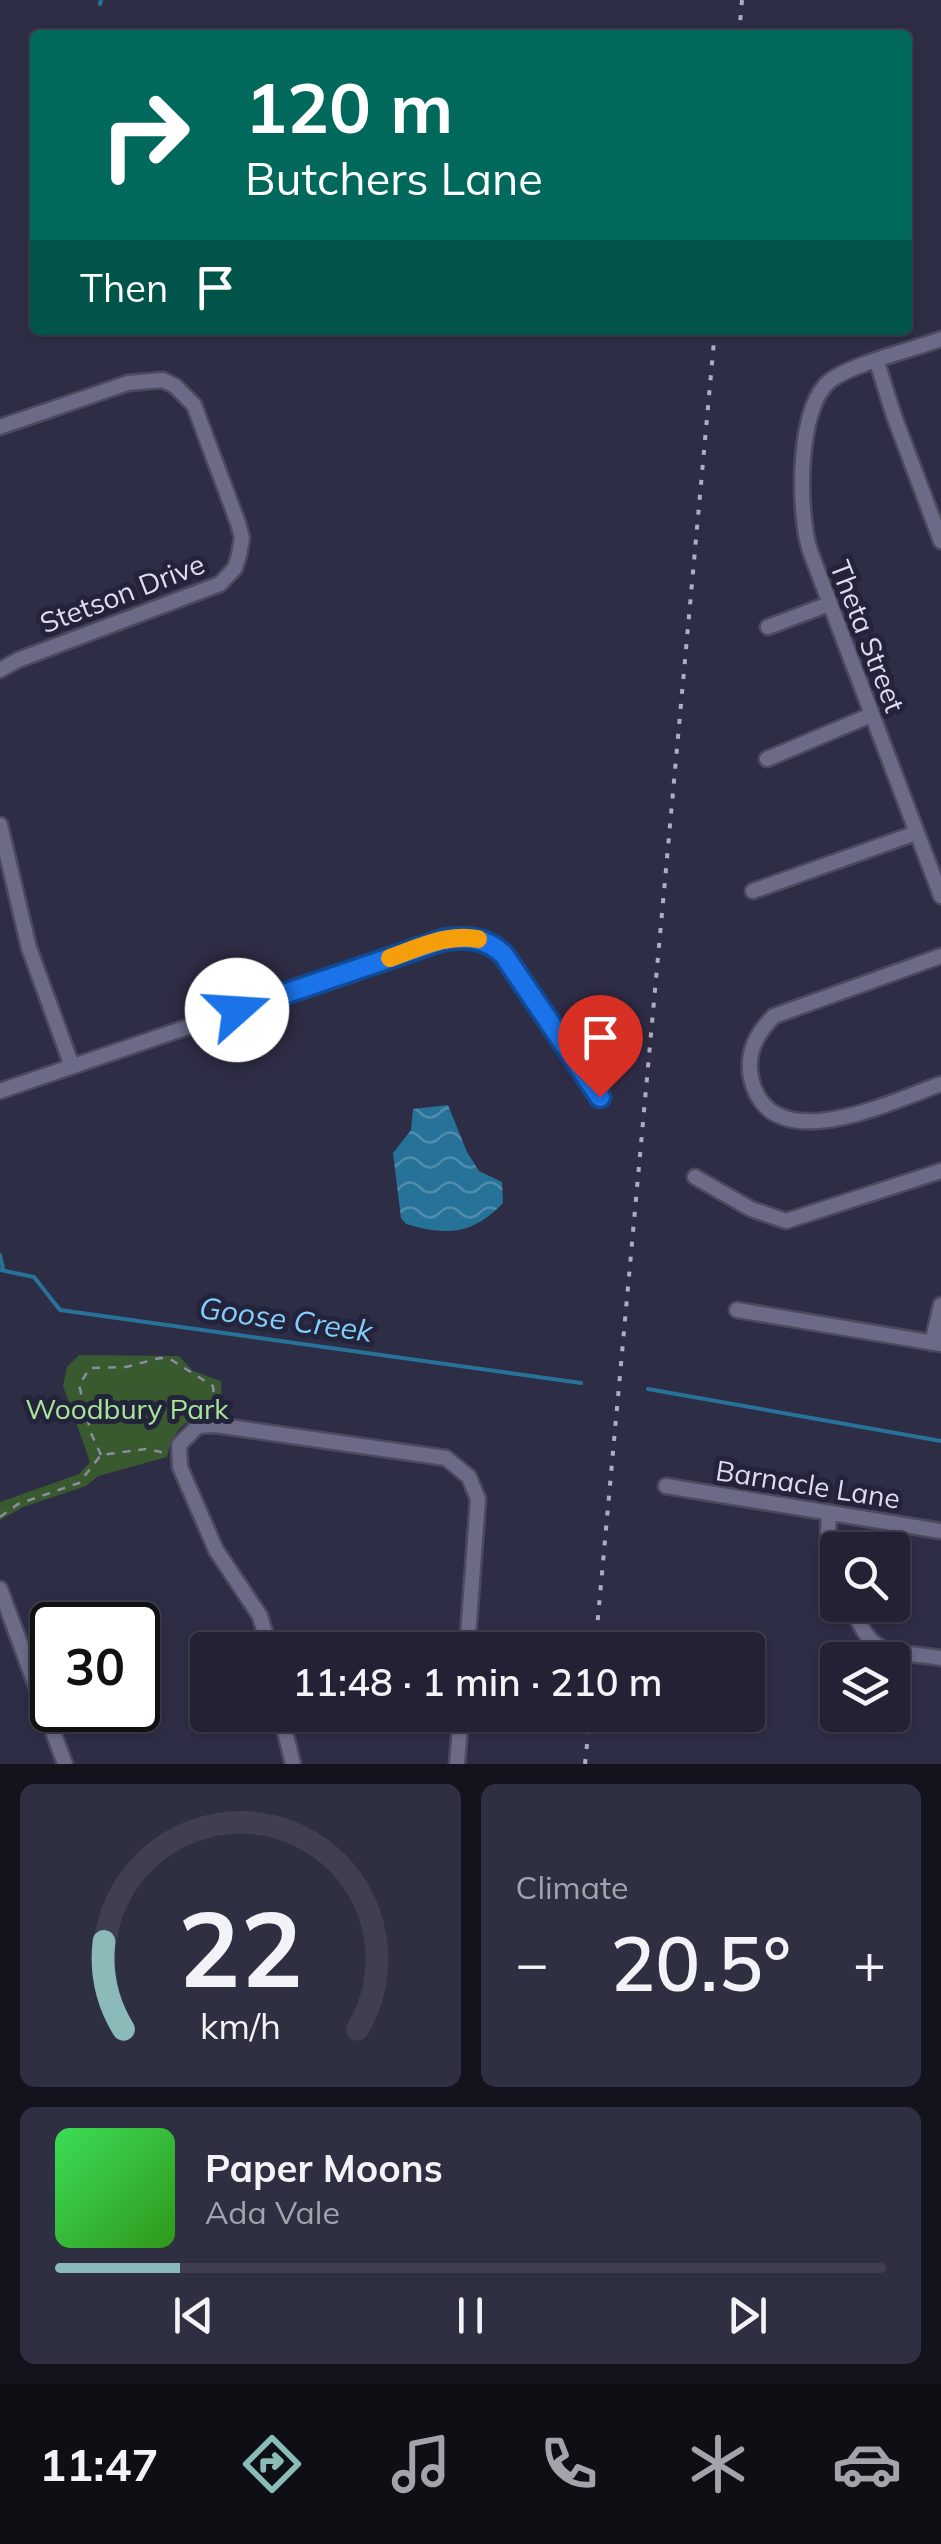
<!DOCTYPE html>
<meta charset="utf-8">
<style>
:root{--surface:#222234;--page:#2e2f40;--text:#f1f3f6;--muted:#a2a4ac;--line:#3f3f4f;--accent:#8bbbb9}
body{margin:0;font-family:Mulish,sans-serif;background:var(--page);color:var(--text);height:100vh;display:flex;flex-direction:column;font-size:38px;white-space:nowrap}
*{box-sizing:border-box;margin:0}
p{font-size:32px;color:var(--muted)}
.icon{flex:none;width:55px;height:55px;fill:none;stroke:currentColor;stroke-width:2;stroke-linecap:round;stroke-linejoin:round}
.map{position:relative;height:1764px;overflow:hidden}
.drawer{display:flex;flex-direction:column;gap:20px;padding:20px;background:#13131d;flex:1}
.drawer>*{flex:none}
.guide{position:absolute;left:30px;top:30px;width:882px;height:305px;border-radius:10px;box-shadow:0 2px 8px #0004,0 0 0 2px var(--line);background:#00695c;color:#fff;overflow:hidden}
.fabs{position:absolute;left:820px;top:1532px;display:grid;gap:20px}
.fabs a{display:grid;place-items:center;width:90px;height:90px;border-radius:10px;background:var(--surface);box-shadow:0 2px 8px #0004,0 0 0 2px var(--line);font-size:50px}
.speed{position:absolute;left:30px;top:1602px;display:flex;gap:20px;font-size:50px;font-weight:700;text-align:center}
.speed>*{display:grid;place-content:center;width:130px;height:130px;border-radius:50%;background:var(--surface);box-shadow:0 2px 8px #0004,0 0 0 2px var(--line);line-height:1}
.speed .limit{border:5px solid #111;border-radius:15px;background:#fff;color:#111}
.pin{position:absolute;display:grid;place-items:center;width:85px;height:85px;color:#fff;margin:-102px -42px;border-radius:50% 50% 50% 0;rotate:-45deg;box-shadow:0 0 10px #0007}
.pin .icon{rotate:45deg}
.me{position:absolute;width:110px;margin:-55px;rotate:71deg;stroke-linejoin:round;filter:drop-shadow(0 0 8px #0008)}
.turn{display:flex;align-items:center;gap:35px;height:210px;padding:0 50px;font-size:45px}
.turn .icon{width:130px;height:130px;stroke-width:2.5}
.turn b{display:block;font-size:70px;line-height:85px}
.then{display:flex;align-items:center;height:95px;padding:0 50px;background:#0003;gap:20px;font-size:38px}
.big{font-size:75px;font-weight:600;line-height:1.1}
.drawer .widget{flex:1;display:flex;flex-direction:column;justify-content:center;gap:15px;min-width:0;padding:0 35px;border-radius:15px;background:var(--page)}
.drawer .dial{align-items:center;gap:0}
.dial svg{height:260px;overflow:visible;fill:none;stroke:var(--line);stroke-width:7;stroke-linecap:round;text-anchor:middle}
.dial text{fill:var(--text);stroke:none}
.song{display:flex;align-items:center;gap:30px}
.cover{width:120px;height:120px;border-radius:15px;background:linear-gradient(135deg,hsl(130 70% 55%),hsl(110 70% 35%))}
.played{height:10px;border-radius:5px;background:linear-gradient(90deg,var(--accent) 15%,var(--line) 15%)}
.keys{display:flex;justify-content:space-around;direction:ltr}
.heat{display:flex;justify-content:space-between;align-items:center;font-size:55px;direction:ltr}
.drawer .tiles{flex:1;display:grid;gap:20px;grid-template-columns:1fr 1fr}
.widget:last-child{grid-column:span 2}
.trip{position:absolute;left:190px;top:1632px;width:575px;height:100px;border-radius:10px;background:var(--surface);box-shadow:0 2px 8px #0004,0 0 0 2px var(--line);font-weight:600;line-height:100px;text-align:center}
.dock{display:flex;height:160px;justify-content:space-around;align-items:center;background:#0e0e15;color:var(--muted)}
.dock .icon{width:70px;height:70px}
.dock .selected{color:var(--accent)}
.dock b{font-size:45px;color:var(--text)}
.map>svg:first-child{display:block}
.green{fill:#39592f}
.water{fill:url(#water-waves)}
.lines{fill:none;stroke-linecap:round;stroke-linejoin:round}
.stream{stroke:#277298;stroke-width:4}
.minor-casing{stroke:#4a495e;stroke-width:19}
.path{stroke:#8d8da1;stroke-width:2.5;stroke-dasharray:8 8;stroke-linecap:butt}
.minor{stroke:#6b6b88;stroke-width:14}
.rail{stroke:#aeaec1;stroke-width:4;stroke-dasharray:5 10;stroke-linecap:butt}
.route-casing{stroke:#114b97;stroke-width:25}
.route{stroke:#1a73e8;stroke-width:18}
.slow{stroke:#f59e0b;stroke-width:18}
.labels{text-anchor:middle;dominant-baseline:central;stroke-width:10;stroke-linejoin:round;paint-order:stroke}
.street-label{font-size:28px;fill:#dde;stroke:#24233c}
.park-label{font-size:28px;fill:#a9e596;stroke:#24233c}
.water-label{font-size:30px;font-style:italic;fill:#82cffb;stroke:#24233c}
</style>
<div class="map">
<svg width="941" height="1764" viewBox="0 0 941 1764">
<defs>
<pattern id="water-waves" width="16" height="10" patternUnits="userSpaceOnUse" patternTransform="scale(2.5)"><rect width="16" height="10" fill="#277298"/><path d="M0 5q4-4 8 0t8 0" fill="none" stroke="#508cac"/></pattern>
</defs>
<rect width="100%" height="100%" fill="#2e2d46"/>
<path class="green" d="M79 1355 179 1356 193 1371 221 1381 222 1414C191 1413 174 1426 167 1457L98 1476 86 1486 23 1507 0 1520V1502L79 1474 90 1462 63 1386 67 1367Z"/>
<path class="water" d="M448 1105 467 1152 479 1171 502 1182 503 1203C472 1235 447 1236 406 1224L401 1218 393 1153 411 1130 413 1109Z"/>
<g class="lines">
<path class="stream" d="M100 4 101 0
M0 1255 3 1269
M0 1270 34 1277 60 1310 581 1383
M648 1389 941 1441"/>
<defs>
<path id="minor" d="M941 339C912 350 855 363 831 380 796 406 798 513 810 551L941 896
M877 362 894 416 941 541
M0 427 128 383 163 380 175 386 194 405 238 523 242 538 239 555 235 568 220 584 18 660 0 670
M768 627 829 604
M767 759 871 715
M0 825 29 948 72 1066
M753 891 916 833
M941 956 774 1016C757 1033 746 1052 751 1078 770 1162 892 1101 941 1084
M0 1091 443 940C467 937 486 936 504 955L600 1097
M695 1177 751 1209 786 1221 941 1171
M737 1310 941 1344
M932 1343 941 1305
M666 1486 941 1531
M829 1514 828 1532 838 1562
M0 1589 65 1764
M852 1605C871 1660 890 1650 941 1658
M270 1650 260 1616 216 1550 180 1467 179 1445 198 1426 215 1425 446 1458 469 1477 478 1499 467 1650
M281 1715 293 1764
M457 1764 461 1715"/>
</defs>
<use href="#minor" class="minor-casing"/>
<path class="path" d="M101 1455 91 1433 79 1385 90 1368 126 1367 160 1358 170 1359 213 1386 215 1409
M0 1517 18 1504 79 1483 101 1455 146 1449 166 1453"/>
<use href="#minor" class="minor"/>
<path class="rail" d="M739 35 742 0
M595 1650 715 330
M585 1764 590 1715"/>
</g>
<g class="lines">
<defs>
<path id="route" d="M237 1010 443 940C467 937 486 937 504 955L600 1097"/>
</defs>
<use href="#route" class="route-casing"/>
<use href="#route" class="route"/>
<path class="slow" d="M390 958C418 948 448 933 478 939"/>
</g>
<g class="labels">
<g class="street-label">
<text transform="translate(122 593) rotate(-21)">Stetson Drive</text>
<text transform="translate(868 636) rotate(69)">Theta Street</text>
<text transform="translate(808 1484) rotate(9)">Barnacle Lane</text>
</g>
<g class="park-label">
<text x="127" y="1408">Woodbury Park</text>
</g>
<g class="water-label">
<text transform="translate(286 1319) rotate(8)">Goose Creek</text>
</g>
</g>
</svg>
<div class="fabs">
<a><svg class="icon" aria-label="search" viewBox="0 0 24 24"><circle cx="10" cy="10" r="6"/><path d="M15 15l6 6"/></svg></a>
<a><svg class="icon" aria-label="layers" viewBox="0 0 24 24"><path d="M12 4l9 5-9 5-9-5zM3 14l9 5 9-5"/></svg></a>
</div>
<div class="speed"><div class="limit">30</div></div>
<div class="pin" style="left:600px;top:1097px;background:#d93025"><svg class="icon" aria-label="arrive" viewBox="0 0 24 24"><path d="M6 21V4h12l-3 4 3 4H6"/></svg></div>
<svg class="me" style="left:237px;top:1010px" viewBox="-20 -20 40 40"><circle r="19" fill="#fff"/><path d="M0-13L10 11 0 6-10 11z" fill="#1a73e8"/></svg>
<div class="trip">11:48 · 1 min · 210 m</div>
<div class="guide">
<div class="turn"><svg class="icon" aria-label="right" viewBox="0 0 24 24"><path d="M7 20v-9h11M14 6l5 5-5 5"/></svg><div><b>120 m</b>Butchers Lane</div></div>
<div class="then">Then<svg class="icon" aria-label="arrive" viewBox="0 0 24 24"><path d="M6 21V4h12l-3 4 3 4H6"/></svg></div>
</div>
</div>
<section class="drawer">
<div class="tiles">
<div class="widget dial"><svg viewBox="0 0 100 80">
<path d="M14 69A42 42 0 1 1 86 69"/>
<path d="M14 69A42 42 0 0 1 8 42" stroke="#8bbbb9"/>
<text x="50" y="56" font-size="32" font-weight="700">22</text>
<text x="50" y="72" font-size="11">km/h</text>
</svg></div>
<div class="widget"><p>Climate</p>
<div class="heat"><a>−</a><b class="big">20.5°</b><a>+</a></div>
</div>
<div class="widget">
<div class="song"><i class="cover"></i><div><b>Paper Moons</b><p>Ada Vale</p></div></div>
<div class="played"></div>
<div class="keys"><svg class="icon" aria-label="previous" viewBox="0 0 24 24"><path d="M18 5L8 12l10 7zM5 5v14"/></svg><svg class="icon" aria-label="pause" viewBox="0 0 24 24"><path d="M8 5v14M16 5v14"/></svg><svg class="icon" aria-label="next" viewBox="0 0 24 24"><path d="M6 5l10 7-10 7zM19 5v14"/></svg></div>
</div>
</div>
</section>
<nav class="dock">
<b>11:47</b>
<svg class="icon selected" aria-label="directions" viewBox="0 0 24 24"><path d="M12 3l9 9-9 9-9-9zM9 14v-3h6M13 9l2 2-2 2"/></svg>
<svg class="icon" aria-label="music" viewBox="0 0 24 24"><path d="M9 18V5l10-2v13"/><circle cx="6" cy="18" r="3"/><circle cx="16" cy="16" r="3"/></svg>
<svg class="icon" aria-label="phone" viewBox="0 0 24 24"><path d="M5 4h4l2 5-3 2q2 4 5 5l2-3 5 2v4C11 20 4 13 5 4z"/></svg>
<svg class="icon" aria-label="climate" viewBox="0 0 24 24"><path d="M12 3v18M4 7l16 10M4 17L20 7"/></svg>
<svg class="icon" aria-label="car" viewBox="0 0 24 24"><path d="M5 17H2v-5l4-1 3-4h7l3 4 3 1v5h-3M9 17h6M6 11h13"/><circle cx="7" cy="17" r="2"/><circle cx="17" cy="17" r="2"/></svg>
</nav>
